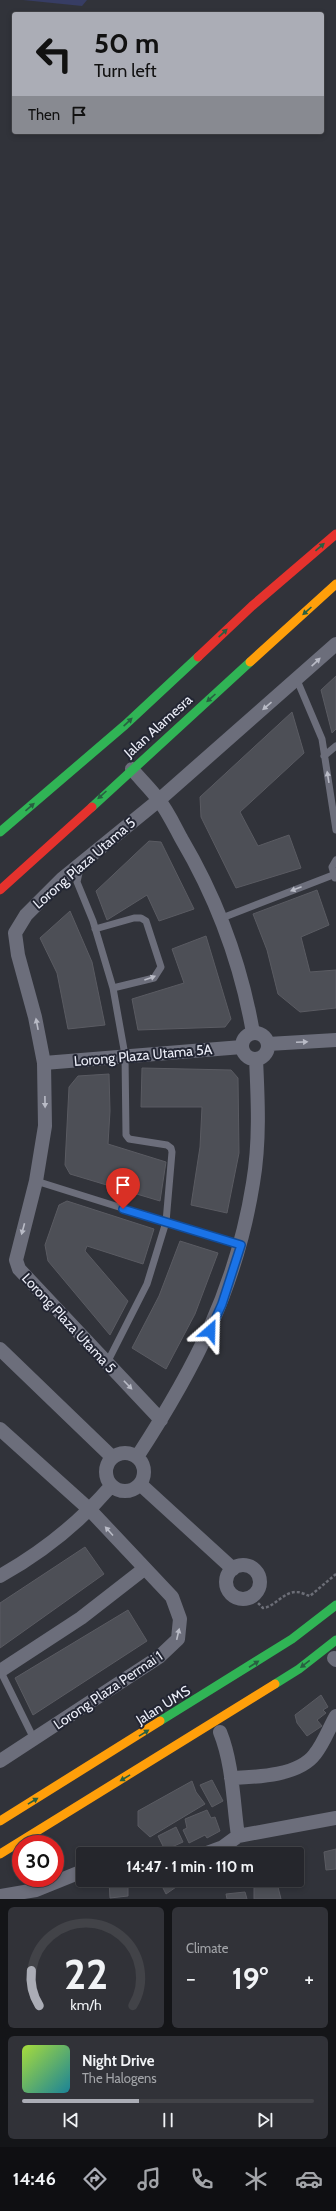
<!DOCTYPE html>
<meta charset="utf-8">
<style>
:root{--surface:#25262c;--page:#313238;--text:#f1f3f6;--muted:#a3a5a9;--line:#424348;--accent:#abadb6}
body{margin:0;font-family:Cabin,sans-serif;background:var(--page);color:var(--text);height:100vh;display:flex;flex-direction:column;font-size:15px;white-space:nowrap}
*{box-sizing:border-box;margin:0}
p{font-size:13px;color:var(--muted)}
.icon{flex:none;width:22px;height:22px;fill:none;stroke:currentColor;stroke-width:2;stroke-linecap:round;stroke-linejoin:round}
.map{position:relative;height:1899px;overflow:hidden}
.sheet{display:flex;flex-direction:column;gap:8px;padding:8px;background:#141518;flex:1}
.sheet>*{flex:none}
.top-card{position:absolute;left:12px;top:12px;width:312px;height:122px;border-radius:4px;box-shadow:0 2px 6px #0003,0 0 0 1px var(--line);background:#abadb6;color:#111;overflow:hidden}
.speed{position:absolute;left:12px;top:1835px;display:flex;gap:8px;font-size:20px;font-weight:700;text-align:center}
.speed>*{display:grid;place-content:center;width:52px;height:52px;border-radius:50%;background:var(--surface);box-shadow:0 2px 6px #0003,0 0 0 1px var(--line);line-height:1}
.speed .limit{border:6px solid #d22;background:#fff;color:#111}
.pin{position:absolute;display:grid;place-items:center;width:34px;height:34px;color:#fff;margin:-41px -17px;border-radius:50% 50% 50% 0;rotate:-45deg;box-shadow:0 0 4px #0007}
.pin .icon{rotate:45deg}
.me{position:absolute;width:44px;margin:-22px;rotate:25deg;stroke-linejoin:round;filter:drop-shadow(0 0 3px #0008)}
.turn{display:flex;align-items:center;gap:14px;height:84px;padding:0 16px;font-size:18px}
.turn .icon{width:52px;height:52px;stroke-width:2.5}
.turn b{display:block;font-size:28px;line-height:34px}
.then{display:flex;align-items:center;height:38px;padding:0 16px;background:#0003;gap:8px;font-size:15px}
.big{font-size:30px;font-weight:700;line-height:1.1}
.sheet .tile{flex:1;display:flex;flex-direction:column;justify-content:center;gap:6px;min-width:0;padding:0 14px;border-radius:6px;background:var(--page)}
.sheet .dial{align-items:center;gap:0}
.dial svg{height:104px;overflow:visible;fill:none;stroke:var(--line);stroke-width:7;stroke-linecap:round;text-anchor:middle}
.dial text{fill:var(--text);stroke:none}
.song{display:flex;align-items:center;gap:12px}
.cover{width:48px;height:48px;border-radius:6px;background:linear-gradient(135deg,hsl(80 70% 55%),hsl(190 70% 35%))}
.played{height:4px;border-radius:2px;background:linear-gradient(90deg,var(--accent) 40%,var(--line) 40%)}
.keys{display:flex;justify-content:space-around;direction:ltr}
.heat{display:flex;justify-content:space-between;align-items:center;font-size:22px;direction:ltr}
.sheet .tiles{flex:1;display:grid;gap:8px;grid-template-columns:1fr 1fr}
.tile:last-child{grid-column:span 2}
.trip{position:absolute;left:76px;top:1847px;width:228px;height:40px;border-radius:4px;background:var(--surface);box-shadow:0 2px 6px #0003,0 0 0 1px var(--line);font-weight:700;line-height:40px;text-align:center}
.dock{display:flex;height:64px;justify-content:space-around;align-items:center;background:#0f0f12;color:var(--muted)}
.dock .icon{width:28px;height:28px}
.dock .on{color:var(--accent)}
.dock b{font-size:18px;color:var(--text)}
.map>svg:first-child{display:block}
.green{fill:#373d64}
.building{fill:#4d4f56;stroke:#5a5b62}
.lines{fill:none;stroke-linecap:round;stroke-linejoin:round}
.path{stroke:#6c6e77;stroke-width:2.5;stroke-dasharray:3 2;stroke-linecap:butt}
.lane{stroke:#6c6e7b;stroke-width:7}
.street{stroke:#6c6e7b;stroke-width:14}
.fast{stroke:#30b455;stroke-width:9}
.slow{stroke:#ff9f0a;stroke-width:9}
.jam{stroke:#e5322d;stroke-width:9}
.oneway{fill:#285f41}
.oneway2{fill:#b9bbc6}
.route-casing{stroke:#114b97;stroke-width:10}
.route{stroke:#1a73e8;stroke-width:7}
.labels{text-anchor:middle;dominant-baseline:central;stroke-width:4;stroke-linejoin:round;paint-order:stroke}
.street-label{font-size:14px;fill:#eceef8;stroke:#232633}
</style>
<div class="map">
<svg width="336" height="1899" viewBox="0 0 336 1899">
<rect width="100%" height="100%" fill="#31333a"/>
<path class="green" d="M23 0H87L82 6Z"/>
<path class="building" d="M336 676V729L332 733 321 690Z
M292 712 304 753 240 812 258 846 289 835 301 868 236 888 201 817 200 797Z
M149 841 161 842 194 909 159 921 147 895 107 920 96 891Z
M317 890 329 925 301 937 310 972 336 970V1008L300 1012 278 994 267 950 253 914Z
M70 911 92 962 105 1025 68 1029 57 973 40 938Z
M206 936 231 1019 225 1027 138 1030 132 999 184 983 172 949Z
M142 1068 231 1070 238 1078 239 1153 227 1213 191 1205 200 1147 202 1107H141Z
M109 1074 110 1111 108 1144 166 1162 160 1201 70 1174 65 1165 69 1087 78 1076Z
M67 1201 154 1229 143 1264 87 1246 85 1251 128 1301 110 1335 48 1261 45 1245 59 1205Z
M180 1241 218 1253 195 1314 166 1369 132 1348 159 1296Z
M85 1547 104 1574 0 1648V1603Z
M128 1610 147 1641 33 1715 15 1678Z
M321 1695 328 1707 323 1710 326 1713 317 1720 322 1726 307 1736 297 1723 295 1715Z
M212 1780 223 1801 212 1807 200 1785Z
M192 1781 196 1792 205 1804 150 1837 138 1826V1811Z
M207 1810 211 1818 215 1817 220 1831 207 1838 205 1835 189 1843 183 1830 187 1828 185 1819Z
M176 1827 183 1842 165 1850 158 1836Z
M336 1849V1869L326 1870 324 1852Z
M109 1880H128V1896L110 1898Z
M159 1880H177L179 1885 166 1894Z
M212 1880H226L214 1886Z
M277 1883 281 1899H254V1888Z
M245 1892 247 1899H227L226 1894Z"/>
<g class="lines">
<path class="path" d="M251 1596 263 1608C275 1607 284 1591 297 1592 301 1592 306 1595 310 1596L336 1574"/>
<path class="lane" d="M297 680 322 739 336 830
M324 756 336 746
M80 868 77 882 93 921 113 988 125 1055 126 1135 129 1139 167 1145 171 1148 172 1152 166 1222 147 1284 107 1363
M335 878 332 867 336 860
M222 918 333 875
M95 929 134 918H141L146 921 161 967 154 978 113 988
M36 1181 240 1245
M0 1670 34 1739"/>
<path class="street" d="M132 769C140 779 150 788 158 799 167 810 174 825 181 838 217 899 241 963 253 1033
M242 1046a13 13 0 1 1 26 0a13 13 0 1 1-26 0Z
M268 1044 336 1040
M44 1063 242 1047
M0 1349 112 1457
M161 1420 19 1269 16 1260 36 1181 45 1126 44 1063 35 1017 18 955 15 933 26 915 62 879 159 800 336 644
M0 1429 90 1510 172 1597 180 1619 178 1639 159 1657 0 1761
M106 1472a19 19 0 1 1 38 0a19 19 0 1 1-38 0Z
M137 1457C195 1368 236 1289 253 1183 260 1142 258 1100 256 1059
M140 1484 233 1569
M226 1582a17 17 0 1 1 34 0a17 17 0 1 1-34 0Z
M0 1576C41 1553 80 1522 111 1486
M334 1658 336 1660
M0 1671 81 1618 144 1569
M220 1732C233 1764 233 1802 238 1836
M231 1778C256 1777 299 1776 315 1754 324 1743 329 1728 336 1716
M204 1854 223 1847 238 1836 336 1818
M0 1896 36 1890 83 1871"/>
<path class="fast" d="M92 807 250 662
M0 832 125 725 198 657
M275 1684 299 1669 336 1640
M160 1721 292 1639 336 1605"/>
<path class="slow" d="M250 662 336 584
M0 1821 160 1721
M0 1854 275 1684"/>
<path class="jam" d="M198 657 252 606 336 534
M0 890 92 807"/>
</g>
<defs><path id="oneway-solid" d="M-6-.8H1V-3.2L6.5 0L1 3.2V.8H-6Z"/></defs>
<g class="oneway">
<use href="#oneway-solid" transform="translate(320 547) rotate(-41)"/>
<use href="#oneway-solid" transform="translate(307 611) rotate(138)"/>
<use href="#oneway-solid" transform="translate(223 633) rotate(-43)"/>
<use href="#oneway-solid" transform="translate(211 698) rotate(138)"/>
<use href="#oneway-solid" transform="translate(128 722) rotate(-43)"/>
<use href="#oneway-solid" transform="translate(102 795) rotate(138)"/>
<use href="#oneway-solid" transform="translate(30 807) rotate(-41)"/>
<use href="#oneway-solid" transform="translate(254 1664) rotate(-33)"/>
<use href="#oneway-solid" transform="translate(305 1664) rotate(142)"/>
<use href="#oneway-solid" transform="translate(144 1733) rotate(-32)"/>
<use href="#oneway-solid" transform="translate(125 1778) rotate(149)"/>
<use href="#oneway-solid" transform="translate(33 1801) rotate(-31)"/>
</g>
<g class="oneway2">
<use href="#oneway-solid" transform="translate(316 662) rotate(-43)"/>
<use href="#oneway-solid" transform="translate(267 706) rotate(139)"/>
<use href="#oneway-solid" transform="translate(328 777) rotate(-99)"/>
<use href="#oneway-solid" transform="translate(296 889) rotate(159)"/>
<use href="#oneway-solid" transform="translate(150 978) rotate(-20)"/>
<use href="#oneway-solid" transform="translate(37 1024) rotate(-101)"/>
<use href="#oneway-solid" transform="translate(302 1042) rotate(-3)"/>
<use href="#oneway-solid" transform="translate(45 1102) rotate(89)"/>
<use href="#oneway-solid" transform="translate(23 1229) rotate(105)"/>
<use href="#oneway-solid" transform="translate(128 1385) rotate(46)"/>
<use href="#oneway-solid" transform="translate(109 1531) rotate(-132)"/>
<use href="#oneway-solid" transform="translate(178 1634) rotate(-77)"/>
</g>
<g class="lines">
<defs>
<path id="route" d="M123 1209 241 1245 222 1304 210 1331"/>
</defs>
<use href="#route" class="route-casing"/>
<use href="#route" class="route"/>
</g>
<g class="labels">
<g class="street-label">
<text transform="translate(158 726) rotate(-42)">Jalan Alamesra</text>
<text transform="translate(84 863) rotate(-41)">Lorong Plaza Utama 5</text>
<text transform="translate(143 1055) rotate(-5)">Lorong Plaza Utama 5A</text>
<text transform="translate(69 1323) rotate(47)">Lorong Plaza Utama 5</text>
<text transform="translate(108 1690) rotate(-34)">Lorong Plaza Permai 1</text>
<text transform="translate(163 1705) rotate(-32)">Jalan UMS</text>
</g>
</g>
</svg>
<div class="speed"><div class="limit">30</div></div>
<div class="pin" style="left:123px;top:1209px;background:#d93025"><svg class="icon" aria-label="arrive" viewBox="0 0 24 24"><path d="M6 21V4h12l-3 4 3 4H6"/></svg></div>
<svg class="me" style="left:210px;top:1331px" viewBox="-20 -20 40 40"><path d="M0-17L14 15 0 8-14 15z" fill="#1a73e8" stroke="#fff" stroke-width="4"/></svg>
<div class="trip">14:47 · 1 min · 110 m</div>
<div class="top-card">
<div class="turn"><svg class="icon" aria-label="left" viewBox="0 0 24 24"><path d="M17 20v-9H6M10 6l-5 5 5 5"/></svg><div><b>50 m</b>Turn left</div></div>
<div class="then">Then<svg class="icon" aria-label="arrive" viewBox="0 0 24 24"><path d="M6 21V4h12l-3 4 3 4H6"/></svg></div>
</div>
</div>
<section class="sheet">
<div class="tiles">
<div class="tile dial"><svg viewBox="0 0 100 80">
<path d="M14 69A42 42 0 1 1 86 69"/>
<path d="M14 69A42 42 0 0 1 8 42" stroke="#abadb6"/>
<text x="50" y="56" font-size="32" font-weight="700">22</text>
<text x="50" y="72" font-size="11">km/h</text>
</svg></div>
<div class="tile"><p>Climate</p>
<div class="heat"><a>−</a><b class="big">19°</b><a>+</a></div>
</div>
<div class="tile">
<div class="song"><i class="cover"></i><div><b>Night Drive</b><p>The Halogens</p></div></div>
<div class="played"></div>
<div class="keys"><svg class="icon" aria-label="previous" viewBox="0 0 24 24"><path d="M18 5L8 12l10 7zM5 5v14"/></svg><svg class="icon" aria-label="pause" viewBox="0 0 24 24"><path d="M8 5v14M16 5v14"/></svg><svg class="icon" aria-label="next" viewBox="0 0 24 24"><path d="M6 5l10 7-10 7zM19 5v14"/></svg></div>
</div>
</div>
</section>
<nav class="dock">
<b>14:46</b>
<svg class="icon on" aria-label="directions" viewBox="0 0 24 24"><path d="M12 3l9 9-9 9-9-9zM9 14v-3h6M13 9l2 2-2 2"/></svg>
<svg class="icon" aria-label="music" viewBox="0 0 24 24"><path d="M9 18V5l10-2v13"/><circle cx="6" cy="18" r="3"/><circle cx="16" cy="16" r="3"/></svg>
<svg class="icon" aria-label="phone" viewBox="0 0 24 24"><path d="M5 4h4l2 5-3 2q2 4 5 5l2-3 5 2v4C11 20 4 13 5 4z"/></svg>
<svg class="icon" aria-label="climate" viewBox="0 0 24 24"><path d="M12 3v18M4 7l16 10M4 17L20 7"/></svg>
<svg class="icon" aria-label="car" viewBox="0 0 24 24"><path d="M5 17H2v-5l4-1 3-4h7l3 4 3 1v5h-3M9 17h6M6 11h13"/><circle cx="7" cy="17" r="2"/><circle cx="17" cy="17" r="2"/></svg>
</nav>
